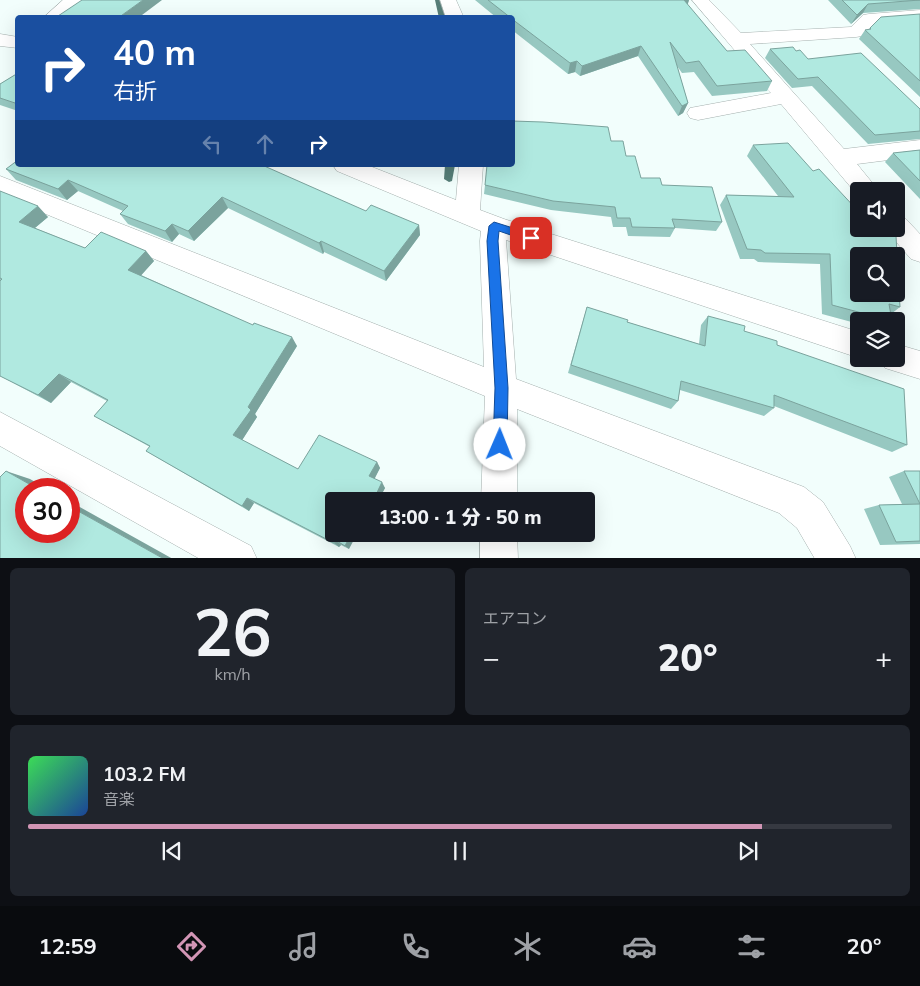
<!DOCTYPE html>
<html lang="ja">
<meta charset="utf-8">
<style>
:root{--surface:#171b24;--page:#20242c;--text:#f1f3f6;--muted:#9ea1a6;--line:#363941;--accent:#d295b5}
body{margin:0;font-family:Mulish,"Noto Sans JP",sans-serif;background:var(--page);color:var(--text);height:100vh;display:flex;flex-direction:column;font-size:19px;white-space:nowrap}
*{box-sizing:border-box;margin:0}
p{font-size:16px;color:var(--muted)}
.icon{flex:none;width:28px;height:28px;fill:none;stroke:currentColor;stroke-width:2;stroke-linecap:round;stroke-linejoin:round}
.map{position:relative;height:558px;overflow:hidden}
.sheet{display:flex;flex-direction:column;gap:10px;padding:10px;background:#0d0f14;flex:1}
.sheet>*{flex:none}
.top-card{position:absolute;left:15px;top:15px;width:500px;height:152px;border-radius:5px;box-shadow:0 5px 20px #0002;background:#1a4fa0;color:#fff;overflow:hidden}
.fabs{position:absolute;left:850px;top:182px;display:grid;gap:10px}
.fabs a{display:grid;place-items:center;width:55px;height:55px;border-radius:5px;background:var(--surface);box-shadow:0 5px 20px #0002;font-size:25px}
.speed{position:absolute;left:15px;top:478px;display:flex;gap:10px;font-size:25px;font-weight:700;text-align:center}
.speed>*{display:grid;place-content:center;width:65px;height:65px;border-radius:50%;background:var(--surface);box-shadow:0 5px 20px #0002;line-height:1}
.speed .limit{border:8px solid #d22;background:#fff;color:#111}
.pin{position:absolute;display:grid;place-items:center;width:42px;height:42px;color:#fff;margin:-21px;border-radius:10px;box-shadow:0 2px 8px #0006}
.me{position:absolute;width:55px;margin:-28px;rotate:1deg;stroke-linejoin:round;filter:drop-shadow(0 0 4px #0008)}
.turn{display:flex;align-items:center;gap:18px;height:105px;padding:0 15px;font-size:22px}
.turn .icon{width:65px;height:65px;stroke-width:2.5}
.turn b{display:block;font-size:35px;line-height:42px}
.lanes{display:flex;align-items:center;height:48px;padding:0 15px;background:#0003;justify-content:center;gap:25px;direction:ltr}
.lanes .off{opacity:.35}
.big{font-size:38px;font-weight:800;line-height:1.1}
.sheet .widget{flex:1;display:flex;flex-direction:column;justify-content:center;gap:8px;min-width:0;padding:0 18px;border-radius:8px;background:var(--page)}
.sheet .dial{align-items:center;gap:0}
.dial b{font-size:65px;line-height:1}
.song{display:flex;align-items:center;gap:15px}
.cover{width:60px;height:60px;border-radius:8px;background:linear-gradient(135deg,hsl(130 70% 55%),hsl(220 70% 35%))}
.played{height:5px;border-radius:2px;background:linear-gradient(90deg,var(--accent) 85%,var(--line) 85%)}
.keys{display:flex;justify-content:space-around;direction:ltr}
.heat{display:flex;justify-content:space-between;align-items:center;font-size:28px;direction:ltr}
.sheet .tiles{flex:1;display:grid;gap:10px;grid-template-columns:1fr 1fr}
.widget:last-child{grid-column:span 2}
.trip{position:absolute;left:325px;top:492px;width:270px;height:50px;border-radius:5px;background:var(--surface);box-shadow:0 5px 20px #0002;font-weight:800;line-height:50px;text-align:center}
.tabs{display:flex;height:80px;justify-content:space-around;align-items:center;background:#090b0e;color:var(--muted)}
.tabs .icon{width:35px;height:35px}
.tabs .on{color:var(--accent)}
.tabs b{font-size:22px;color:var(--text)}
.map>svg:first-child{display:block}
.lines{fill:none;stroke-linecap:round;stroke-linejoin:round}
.stream{fill:#567e78;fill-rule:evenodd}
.minor-casing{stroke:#a4afad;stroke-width:1}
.minor{fill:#fff;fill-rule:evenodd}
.wall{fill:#97c8c1}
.shaded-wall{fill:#7ba39d}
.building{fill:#b0e9e0;stroke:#7ba39d;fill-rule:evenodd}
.route{fill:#1a73e8;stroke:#114b97}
</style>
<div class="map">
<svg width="920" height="559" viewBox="0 0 920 559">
<rect width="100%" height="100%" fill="#f2fefc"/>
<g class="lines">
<path class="stream" d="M435 0H441L446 18H439Z
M445 165H455L452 181 449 182 444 179Z"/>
<defs>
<path id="minor" d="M63 0H82L63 18H43Z
M440 0H456L464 18H446Z
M692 0H709L741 33 851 27 863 15 869 14 920 10V20L874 24 862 36 856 37 750 44 844 149 920 140V156L857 164 879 191H859V197L781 104 698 120 690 118 687 113 690 108 771 93Z
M0 34 18 37V48L0 46Z
M333 165H367L456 200 459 165H483L480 210 504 219 859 332V358L506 240 516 379 804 487 823 502 850 546 856 559H815L797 528 779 513 517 409V501H481L485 396 0 195V176L484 367 480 241 481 231 337 171Z
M896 215 905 218 920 234V262L911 259 885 229H896Z
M896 344 920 351V379L885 368 881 359H896Z
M0 412 251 546 257 559H200L0 446Z
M480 534H517L518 559H480Z"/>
</defs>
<use href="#minor" class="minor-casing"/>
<use href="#minor" class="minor"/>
</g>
<path class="wall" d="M475 0H689L687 5 727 51 772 81 767 91 712 96 694 72 682 73 677 66 688 103 683 113 678 116 638 56 580 76 575 72 568 74 512 30V18H497Z
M828 0H920V9L863 13 851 24Z
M920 14V97L859 39 865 30Z
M770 49 796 51 808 59 920 109V139L868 144 812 86 792 88 765 58Z
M18 73V111L0 105V84Z
M611 141 626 156 641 178 662 185 722 222 716 231 675 228 670 237 628 236 626 227H613L611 217 551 210 484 194 485 185Z
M753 145 900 307 891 314 892 321H859V324L822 314 820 264 758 262 754 259H740L720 205 726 195 778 196 747 156Z
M920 150V199L885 162 893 153Z
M6 169 366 211 419 225 420 235 386 281 324 252 323 254 228 208 194 241 179 234 172 242 128 224 120 214 123 211 78 191 67 200 16 180Z
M0 191 48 217 35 228 85 248 146 251 154 261 141 275 297 346 255 414 257 417 242 440 298 469 377 462 380 468 374 478 385 488 378 501H334L349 549 341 545 339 547 254 503 249 511 146 451 150 447 94 416 107 401 71 382 51 403 0 376Z
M587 307 627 322 699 344 701 325 708 316 777 345 907 445 892 452 774 406V408L764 416 680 390 678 401 671 409 568 373 584 317Z
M904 471H920V544L880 545 864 509 879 505 902 504 889 477Z"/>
<path class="shaded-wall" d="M143 0H162L138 18H118Z
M681 0H689L687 7Z
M868 4 863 13 851 24 857 15Z
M641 46 638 56 580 76 582 66Z
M577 61 575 72 568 74 570 63Z
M688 103 683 113 678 116 682 106Z
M68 180 78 191 67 200 58 189Z
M222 197 228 208 194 241 188 231Z
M38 206 48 217 30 232 19 222Z
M172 224 179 234 172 242 165 231Z
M419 225 420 235 386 281 384 271Z
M321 241 324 252 323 254 319 243Z
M146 251 154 261 137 280 128 270Z
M292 337 297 346 255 414 257 417 241 442 233 435 248 407Z
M59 374 71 382 51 403 38 395Z
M377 462 380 468 373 482 369 476Z
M6 471 30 479 47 489H38Z
M382 482 385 488 378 501H373Z
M247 498 254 503 249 511 242 506Z
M69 501 173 559H164L69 506Z
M351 534H357L349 549 345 546Z
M337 541 341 545 339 547 334 543Z"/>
<path class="building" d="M82 0H143L118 18H55Z
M488 0H684L727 51 745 50 772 81 717 86 699 61 686 63 670 42 688 103 682 106 641 46 582 66 577 61 570 63 512 19V18H511Z
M842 0H920L868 4 857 15Z
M920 14V81L865 30 871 29 870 28 881 17Z
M793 47 796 51 800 50 808 59 861 53 920 109V131L875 135 818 77 798 79 770 49Z
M18 73V104L0 98V84Z
M512 121 543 122 608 127 611 141H623L626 156H635L641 178H660L662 185 712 187 722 222 672 219 675 228 632 227 630 218H617L615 207 553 201 485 185 487 165H512Z
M788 143 813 171 819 169 859 212V229H874L879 234 896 236 900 307 889 304 892 321 832 305 830 254 765 253 761 250 747 249 726 195 794 197 753 145ZM859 256H896V294H859Z
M920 150V181L893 153Z
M18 160V165H262L366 211 371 205 419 225 384 271 321 241 319 243 222 197 188 231 172 224 165 231 120 214 128 206 68 180 58 189 6 169Z
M0 191 38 206 19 222 85 248 101 232 146 251 128 270 253 325 254 323 292 337 248 407 251 410 233 435 298 469 319 435 377 462 369 476 382 482 373 501H334V534H351L345 546 337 541 334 543 247 498 242 506 146 451 150 446 94 416 108 400 59 374 38 395 0 376V281L2 279 0 278Z
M587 307 628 320 627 322 705 346 708 316 745 326 744 331 777 341V345L904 389 907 445 774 395V408L681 381 678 401 571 365Z
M6 471 38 489H26V531H69V506L164 559H0V477Z
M904 471H920V541L896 542 879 505 920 504Z"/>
<path class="route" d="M494 222 535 235 536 238 531 242 499 231 498 241 508 388 507 445 505 450 500 452 495 450 493 445 495 388 487 241 489 226Z"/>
</svg>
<div class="fabs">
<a><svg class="icon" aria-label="sound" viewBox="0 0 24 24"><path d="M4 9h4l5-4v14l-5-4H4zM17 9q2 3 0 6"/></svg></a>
<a><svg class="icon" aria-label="search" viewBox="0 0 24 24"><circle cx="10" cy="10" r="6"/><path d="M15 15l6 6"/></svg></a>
<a><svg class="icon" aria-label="layers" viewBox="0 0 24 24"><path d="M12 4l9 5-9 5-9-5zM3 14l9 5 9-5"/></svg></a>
</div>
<div class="speed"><div class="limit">30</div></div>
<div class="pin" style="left:531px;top:238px;background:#d93025"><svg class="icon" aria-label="arrive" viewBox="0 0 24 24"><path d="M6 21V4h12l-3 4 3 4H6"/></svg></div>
<svg class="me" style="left:500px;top:445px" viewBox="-20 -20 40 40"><circle r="19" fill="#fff"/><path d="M0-13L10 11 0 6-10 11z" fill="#1a73e8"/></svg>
<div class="trip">13:00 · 1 分 · 50 m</div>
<div class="top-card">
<div class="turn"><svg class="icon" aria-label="right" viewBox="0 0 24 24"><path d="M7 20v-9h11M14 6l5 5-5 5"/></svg><div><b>40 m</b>右折</div></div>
<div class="lanes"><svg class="icon off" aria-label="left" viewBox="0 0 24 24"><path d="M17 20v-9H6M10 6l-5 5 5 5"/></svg><svg class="icon off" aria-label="ahead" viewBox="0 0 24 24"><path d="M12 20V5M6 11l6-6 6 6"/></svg><svg class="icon" aria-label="right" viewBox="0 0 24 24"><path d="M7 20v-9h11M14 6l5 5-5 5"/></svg></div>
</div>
</div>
<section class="sheet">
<div class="tiles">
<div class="widget dial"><b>26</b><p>km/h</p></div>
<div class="widget"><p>エアコン</p>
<div class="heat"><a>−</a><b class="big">20°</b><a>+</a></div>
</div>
<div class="widget">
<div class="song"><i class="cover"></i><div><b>103.2 FM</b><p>音楽</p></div></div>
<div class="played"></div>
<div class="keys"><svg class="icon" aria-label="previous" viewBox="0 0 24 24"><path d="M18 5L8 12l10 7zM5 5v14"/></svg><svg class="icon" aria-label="pause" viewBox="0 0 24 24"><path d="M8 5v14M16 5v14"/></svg><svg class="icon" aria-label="next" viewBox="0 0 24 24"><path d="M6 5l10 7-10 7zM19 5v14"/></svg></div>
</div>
</div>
</section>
<nav class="tabs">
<b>12:59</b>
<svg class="icon on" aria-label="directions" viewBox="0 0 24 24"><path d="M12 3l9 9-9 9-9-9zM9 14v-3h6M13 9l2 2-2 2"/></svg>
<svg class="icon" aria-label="music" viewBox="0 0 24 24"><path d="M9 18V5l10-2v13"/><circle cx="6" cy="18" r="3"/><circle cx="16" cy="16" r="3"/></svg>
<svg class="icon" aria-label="phone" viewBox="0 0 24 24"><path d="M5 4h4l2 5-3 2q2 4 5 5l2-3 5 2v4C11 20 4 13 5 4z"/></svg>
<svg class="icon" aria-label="climate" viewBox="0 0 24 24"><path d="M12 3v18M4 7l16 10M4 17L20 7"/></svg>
<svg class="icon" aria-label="car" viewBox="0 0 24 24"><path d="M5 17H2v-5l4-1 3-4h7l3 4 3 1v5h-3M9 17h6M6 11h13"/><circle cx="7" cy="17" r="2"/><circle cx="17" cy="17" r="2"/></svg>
<svg class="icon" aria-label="filters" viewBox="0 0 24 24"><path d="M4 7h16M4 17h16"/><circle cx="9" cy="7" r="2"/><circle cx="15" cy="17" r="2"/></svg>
<b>20°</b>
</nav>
